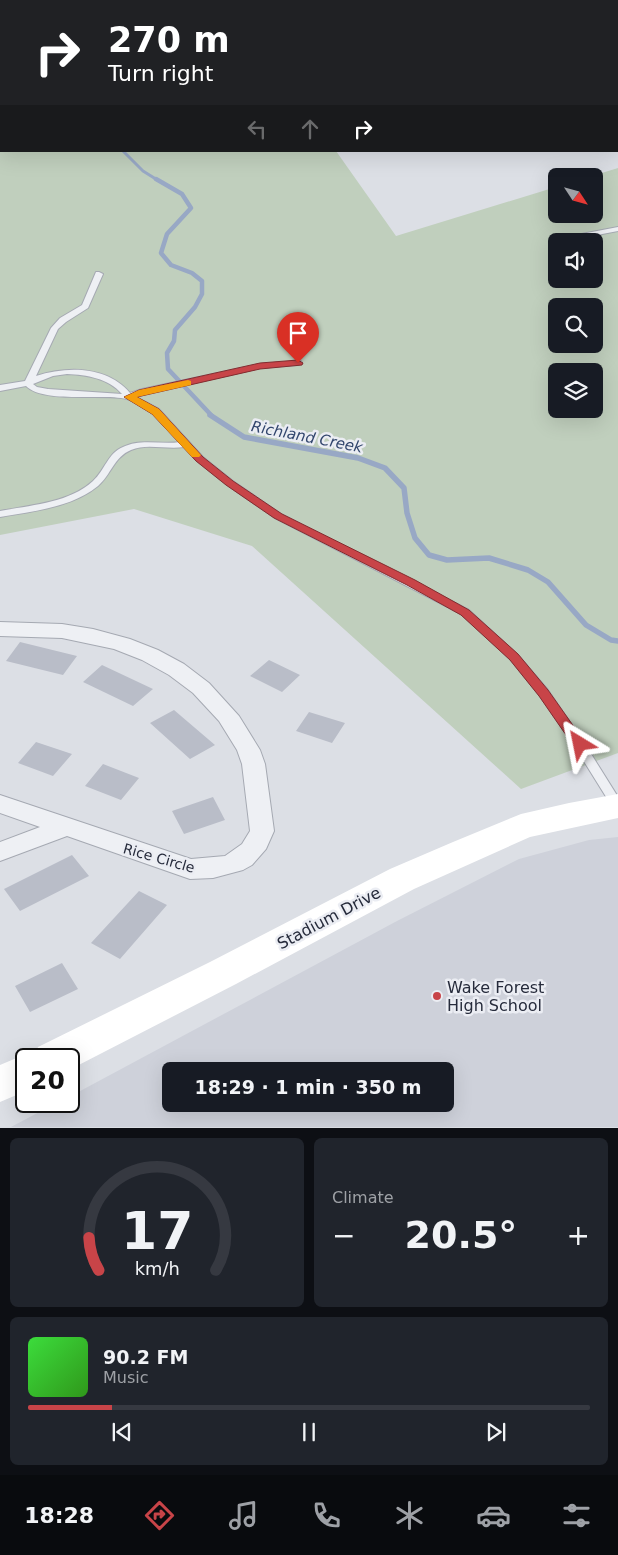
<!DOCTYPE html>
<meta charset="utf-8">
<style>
:root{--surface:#171b24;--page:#20242c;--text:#f1f3f6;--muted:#9ea1a6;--line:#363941;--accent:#c84448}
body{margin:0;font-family:"DejaVu Sans",sans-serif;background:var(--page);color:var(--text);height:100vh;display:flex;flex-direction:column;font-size:19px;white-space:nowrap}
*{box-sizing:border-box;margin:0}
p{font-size:16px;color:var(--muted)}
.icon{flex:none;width:28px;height:28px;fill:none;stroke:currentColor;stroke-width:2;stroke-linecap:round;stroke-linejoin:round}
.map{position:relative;height:1128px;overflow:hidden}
.details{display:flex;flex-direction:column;gap:10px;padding:10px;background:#0d0f14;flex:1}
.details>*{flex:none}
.guide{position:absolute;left:0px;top:0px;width:619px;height:152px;box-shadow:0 5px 20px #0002;background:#202124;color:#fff;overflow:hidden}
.needle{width:32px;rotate:126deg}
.controls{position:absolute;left:548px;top:168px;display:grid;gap:10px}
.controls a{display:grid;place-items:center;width:55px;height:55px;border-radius:8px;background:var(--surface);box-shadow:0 5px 20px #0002;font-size:25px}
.speed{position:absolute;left:15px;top:1048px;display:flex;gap:10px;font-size:25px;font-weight:700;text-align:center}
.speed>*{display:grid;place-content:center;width:65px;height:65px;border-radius:50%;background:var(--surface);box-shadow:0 5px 20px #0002;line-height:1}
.speed .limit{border:2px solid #111;border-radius:8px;background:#fff;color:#111}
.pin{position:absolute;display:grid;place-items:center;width:42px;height:42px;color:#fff;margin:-51px -21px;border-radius:50% 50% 50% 0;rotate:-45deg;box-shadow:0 0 5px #0007}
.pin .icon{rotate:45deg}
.me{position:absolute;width:55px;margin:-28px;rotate:325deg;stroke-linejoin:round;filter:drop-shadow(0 0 4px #0008)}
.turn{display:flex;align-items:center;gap:18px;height:105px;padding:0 25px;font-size:22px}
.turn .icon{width:65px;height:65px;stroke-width:2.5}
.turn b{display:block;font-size:35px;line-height:42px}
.lanes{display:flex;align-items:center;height:48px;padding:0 25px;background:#0003;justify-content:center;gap:25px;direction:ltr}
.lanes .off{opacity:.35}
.big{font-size:38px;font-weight:800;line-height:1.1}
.details .tile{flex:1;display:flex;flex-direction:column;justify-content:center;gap:8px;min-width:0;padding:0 18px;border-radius:8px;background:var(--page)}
.details .dial{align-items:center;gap:0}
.dial svg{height:130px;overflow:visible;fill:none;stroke:var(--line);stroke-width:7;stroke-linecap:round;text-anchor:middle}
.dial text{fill:var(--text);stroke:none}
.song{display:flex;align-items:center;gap:15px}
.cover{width:60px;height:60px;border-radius:8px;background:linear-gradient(135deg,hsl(120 70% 55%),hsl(110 70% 35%))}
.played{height:5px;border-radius:2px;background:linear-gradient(90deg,var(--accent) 15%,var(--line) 15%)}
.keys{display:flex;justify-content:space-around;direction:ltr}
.heat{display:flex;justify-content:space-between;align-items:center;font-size:28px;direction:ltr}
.details .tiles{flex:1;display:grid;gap:10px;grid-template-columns:1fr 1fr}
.tile:last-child{grid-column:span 2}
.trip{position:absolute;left:162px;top:1062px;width:292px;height:50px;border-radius:8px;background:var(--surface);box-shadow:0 5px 20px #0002;font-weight:800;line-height:50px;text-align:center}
.tabs{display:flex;height:80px;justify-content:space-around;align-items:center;background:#090b0e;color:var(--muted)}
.tabs .icon{width:35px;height:35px}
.tabs .on{color:var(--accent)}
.tabs b{font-size:22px;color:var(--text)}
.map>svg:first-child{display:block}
.built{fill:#ced1da;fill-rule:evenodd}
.green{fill:#c0cfbd;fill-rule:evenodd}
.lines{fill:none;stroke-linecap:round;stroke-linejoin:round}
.stream-far2{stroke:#98a8c5;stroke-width:3}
.stream-far1{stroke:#98a8c5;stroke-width:4.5}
.stream{stroke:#98a8c5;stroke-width:5.5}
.building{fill:#b9bdc8}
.lane-casing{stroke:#a5a9b2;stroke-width:2}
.street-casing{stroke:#a5a9b2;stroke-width:2}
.primary-casing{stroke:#9ca2b1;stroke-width:30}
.lane{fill:#eef0f4;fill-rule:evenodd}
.street{fill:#eef0f4;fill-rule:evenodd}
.secondary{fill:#fff;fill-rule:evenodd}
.primary{stroke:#fff;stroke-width:28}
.route{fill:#c84448;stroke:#822c2f}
.slow{fill:#f59e0b}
.poi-dot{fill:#c84448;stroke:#ebedf3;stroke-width:2}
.labels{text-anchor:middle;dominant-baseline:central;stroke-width:5;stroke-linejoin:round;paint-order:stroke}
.street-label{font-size:14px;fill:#262b3b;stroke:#ebedf3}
.water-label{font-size:15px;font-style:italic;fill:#32466d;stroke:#ebedf3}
.near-street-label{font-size:16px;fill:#262b3b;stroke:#ebedf3}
.near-poi-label{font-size:16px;fill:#262b3b;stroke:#ebedf3;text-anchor:start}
</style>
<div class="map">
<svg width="618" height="1128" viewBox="0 0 618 1128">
<rect width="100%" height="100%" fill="#dcdfe5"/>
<path class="built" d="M618 837V1127H11L60 1101H69V1097L397 921 519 859 589 840ZM171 1071H446V1104H171Z"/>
<path class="green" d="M109 0H485L498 1H103Z
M0 23 1 151H336L396 236 556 187V214H594V176H592L618 168V753L521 789 252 546 134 509 0 535ZM556 241H594V279H556ZM556 306H594V344H556ZM556 371H594V409H556Z"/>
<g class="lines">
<path class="stream-far2" d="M129 1 135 0
M123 151 143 171 159 181"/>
<path class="stream-far1" d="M156 179 182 194 191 208 167 234 161 253 171 265 192 273 202 281V294L195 307 175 330 174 341 167 353 168 369 212 416"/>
<path class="stream" d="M210 415 244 437 358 458 385 468 404 488 407 513 415 538 429 555 447 560 489 558 528 570 548 582 586 625 611 640 618 641"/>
</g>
<path class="building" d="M20 642 77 656 63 675 6 661Z
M269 660 300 675 282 692 250 676Z
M102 665 153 689 133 706 83 682Z
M174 710 215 745 190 759 150 723Z
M309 712 345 723 332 743 296 731Z
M36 742 72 754 53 776 18 763Z
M103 764 139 778 121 800 85 786Z
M213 797 225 820 184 834 172 811Z
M72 855 89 876 20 911 4 889Z
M139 891 167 905 120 959 91 943Z
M62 963 78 989 30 1012 15 986Z"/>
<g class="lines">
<defs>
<path id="lane" d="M618 227V231L571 240 567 238 571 236Z
M96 272H99L103 274 88 308 66 322 58 329 36 376C68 366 107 366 130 393L142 389 260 364 301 361 302 363 298 365 260 368 145 394 136 397 159 409 203 457 233 481 281 514 469 610 518 655 548 690 583 741 618 797V809L613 808 575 747 540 696 510 659 461 614 275 518 227 485 197 461 184 447C167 450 147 443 131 450 114 457 111 475 98 486 71 508 33 511 0 517V511C31 505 69 503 93 481 105 470 108 453 123 447 141 438 161 445 180 442 165 426 150 406 127 399 102 393 44 404 26 386L0 391V385L25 381 51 328 60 318 82 305ZM67 374C87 375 108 378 122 394L48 389 37 387 33 384 53 376Z"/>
<path id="street" d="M0 622 62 624 93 629 130 639 158 650 184 664 209 683 239 716 260 750 265 764 274 831 266 849 252 865 243 870 213 878 190 879 67 836 0 861V842L40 827 0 813V795L191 859 225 856 242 844 250 831 242 764 237 750 219 721 193 693 169 675 142 660 114 649 62 638 0 636Z"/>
<path id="primary" d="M91 1 97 0
M0 21 1 20"/>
</defs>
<use href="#lane" class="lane-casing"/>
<use href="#street" class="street-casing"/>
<use href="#primary" class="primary-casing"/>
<use href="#lane" class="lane"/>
<use href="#street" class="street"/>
<path class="secondary" d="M618 794V818L530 837 414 889 236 984 69 1070V1059H26V1091L0 1102V1065L26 1054 34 1056 38 1047 210 962 390 869 453 842 521 814 569 803Z"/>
<use href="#primary" class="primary"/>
</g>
<path class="route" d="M298 360 303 363 302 365 260 369 137 397 159 409 203 457 233 481 282 514 415 580 469 610 518 654 548 690 584 741 586 744 584 748H575L539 696 510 660 461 615 407 585 274 518 226 485 196 461 152 414 124 397 139 390 260 363Z"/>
<path class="slow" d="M188 380 191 381V385L137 397 159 409 199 453 201 455 199 457H192L152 414 124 397 139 390Z"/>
<circle class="poi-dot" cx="437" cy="996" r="5"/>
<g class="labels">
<g class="street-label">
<text transform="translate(159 858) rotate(16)">Rice Circle</text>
</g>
<g class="water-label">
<text transform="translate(307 437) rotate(11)">Richland Creek</text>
</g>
<g class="near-street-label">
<text transform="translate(329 918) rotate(-28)">Stadium Drive</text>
</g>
<g class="near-poi-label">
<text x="447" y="987">Wake Forest<tspan x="447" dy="18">High School</tspan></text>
</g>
</g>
</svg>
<div class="controls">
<a><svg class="needle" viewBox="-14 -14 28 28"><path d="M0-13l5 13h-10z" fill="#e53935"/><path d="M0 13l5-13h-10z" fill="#9ea1a6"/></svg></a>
<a><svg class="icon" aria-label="sound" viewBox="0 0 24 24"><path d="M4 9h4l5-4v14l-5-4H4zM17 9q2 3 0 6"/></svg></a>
<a><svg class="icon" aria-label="search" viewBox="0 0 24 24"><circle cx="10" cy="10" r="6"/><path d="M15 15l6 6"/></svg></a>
<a><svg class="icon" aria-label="layers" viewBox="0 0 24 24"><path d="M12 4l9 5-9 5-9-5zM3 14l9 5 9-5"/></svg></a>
</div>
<div class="speed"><div class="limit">20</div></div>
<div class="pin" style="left:298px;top:363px;background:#d93025"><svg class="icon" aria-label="arrive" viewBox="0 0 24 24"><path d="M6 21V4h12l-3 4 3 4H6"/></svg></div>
<svg class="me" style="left:580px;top:744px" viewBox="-20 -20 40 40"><path d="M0-17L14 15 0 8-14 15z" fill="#c84448" stroke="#fff" stroke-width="4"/></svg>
<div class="trip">18:29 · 1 min · 350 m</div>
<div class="guide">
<div class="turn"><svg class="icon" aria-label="right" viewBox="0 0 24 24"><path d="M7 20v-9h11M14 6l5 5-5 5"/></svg><div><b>270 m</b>Turn right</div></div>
<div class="lanes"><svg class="icon off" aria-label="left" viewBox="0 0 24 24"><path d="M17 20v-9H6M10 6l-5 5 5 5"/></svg><svg class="icon off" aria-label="ahead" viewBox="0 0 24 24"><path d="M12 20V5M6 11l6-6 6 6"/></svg><svg class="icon" aria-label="right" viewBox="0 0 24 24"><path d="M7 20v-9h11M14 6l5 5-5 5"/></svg></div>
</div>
</div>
<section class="details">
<div class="tiles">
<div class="tile dial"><svg viewBox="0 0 100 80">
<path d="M14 69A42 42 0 1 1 86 69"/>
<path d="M14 69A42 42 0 0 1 8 49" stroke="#c84448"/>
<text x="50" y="56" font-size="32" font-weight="700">17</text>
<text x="50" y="72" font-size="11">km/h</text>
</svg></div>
<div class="tile"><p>Climate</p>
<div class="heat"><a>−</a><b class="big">20.5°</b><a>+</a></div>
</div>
<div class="tile">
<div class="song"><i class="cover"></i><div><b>90.2 FM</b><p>Music</p></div></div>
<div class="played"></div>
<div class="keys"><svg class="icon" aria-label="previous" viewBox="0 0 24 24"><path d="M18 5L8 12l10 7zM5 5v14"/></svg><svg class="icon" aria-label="pause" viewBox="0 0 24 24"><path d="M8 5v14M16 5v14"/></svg><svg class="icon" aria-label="next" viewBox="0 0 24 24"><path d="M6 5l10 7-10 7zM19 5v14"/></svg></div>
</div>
</div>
</section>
<nav class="tabs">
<b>18:28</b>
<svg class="icon on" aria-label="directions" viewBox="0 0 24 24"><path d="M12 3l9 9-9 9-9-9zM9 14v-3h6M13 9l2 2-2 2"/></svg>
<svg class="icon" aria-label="music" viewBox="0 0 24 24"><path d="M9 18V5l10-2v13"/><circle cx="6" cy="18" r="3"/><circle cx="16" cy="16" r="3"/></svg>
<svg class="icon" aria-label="phone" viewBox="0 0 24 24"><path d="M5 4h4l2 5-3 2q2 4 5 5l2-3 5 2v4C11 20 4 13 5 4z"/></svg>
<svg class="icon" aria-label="climate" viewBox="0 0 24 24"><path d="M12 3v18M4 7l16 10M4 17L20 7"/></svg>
<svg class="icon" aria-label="car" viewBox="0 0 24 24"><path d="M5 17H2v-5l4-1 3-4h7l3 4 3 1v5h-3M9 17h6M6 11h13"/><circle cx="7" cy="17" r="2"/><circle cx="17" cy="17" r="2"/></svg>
<svg class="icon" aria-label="filters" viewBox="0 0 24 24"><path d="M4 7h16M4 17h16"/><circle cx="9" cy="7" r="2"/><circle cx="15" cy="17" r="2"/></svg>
</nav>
